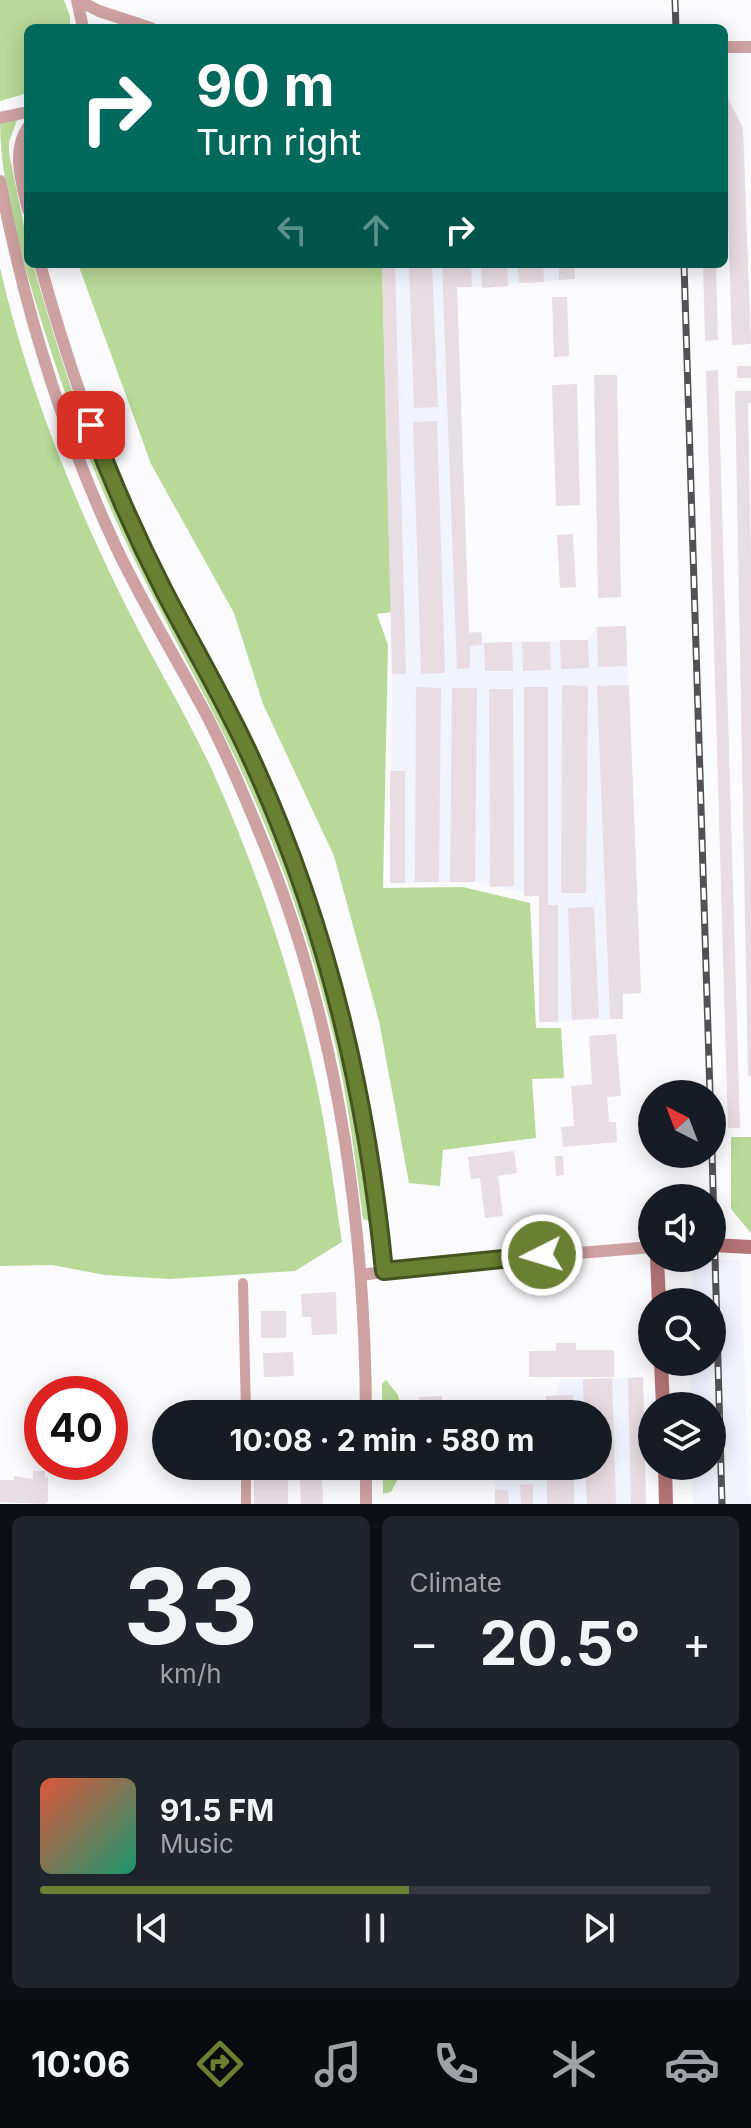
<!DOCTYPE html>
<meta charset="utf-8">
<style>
:root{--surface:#171b24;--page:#20242c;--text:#f1f3f6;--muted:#9ea1a6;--line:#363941;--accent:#697f31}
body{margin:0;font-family:Inter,sans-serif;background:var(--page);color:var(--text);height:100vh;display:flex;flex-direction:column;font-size:30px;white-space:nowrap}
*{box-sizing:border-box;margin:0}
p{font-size:26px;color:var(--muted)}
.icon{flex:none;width:44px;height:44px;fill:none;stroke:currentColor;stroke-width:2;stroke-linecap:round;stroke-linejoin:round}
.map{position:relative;height:1504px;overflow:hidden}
.drawer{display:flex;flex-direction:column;gap:12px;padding:12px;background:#0d0f14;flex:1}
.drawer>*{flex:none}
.hud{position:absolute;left:24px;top:24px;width:704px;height:244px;border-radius:12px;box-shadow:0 4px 20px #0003;background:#00695c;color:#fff;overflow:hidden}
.needle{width:52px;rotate:318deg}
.controls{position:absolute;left:638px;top:1080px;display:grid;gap:16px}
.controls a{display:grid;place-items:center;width:88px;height:88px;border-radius:50%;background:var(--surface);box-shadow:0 4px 20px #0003;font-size:40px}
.speed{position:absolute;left:24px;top:1376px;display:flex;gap:16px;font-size:40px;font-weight:700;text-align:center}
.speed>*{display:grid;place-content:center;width:104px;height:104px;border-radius:50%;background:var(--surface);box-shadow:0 4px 20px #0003;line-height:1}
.speed .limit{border:12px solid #d22;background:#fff;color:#111}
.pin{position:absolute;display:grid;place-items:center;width:68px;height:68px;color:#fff;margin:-34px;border-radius:16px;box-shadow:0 4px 12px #0006}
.me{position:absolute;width:88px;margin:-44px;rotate:265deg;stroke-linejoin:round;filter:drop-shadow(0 0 6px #0008)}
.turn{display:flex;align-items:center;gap:28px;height:168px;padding:0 40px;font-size:36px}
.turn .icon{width:104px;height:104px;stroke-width:2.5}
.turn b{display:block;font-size:56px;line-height:68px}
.lanes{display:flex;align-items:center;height:76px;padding:0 40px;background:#0003;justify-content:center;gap:40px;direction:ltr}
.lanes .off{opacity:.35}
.big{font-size:60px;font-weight:700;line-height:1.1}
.drawer .widget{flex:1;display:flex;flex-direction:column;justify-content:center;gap:12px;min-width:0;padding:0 28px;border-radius:12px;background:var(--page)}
.drawer .dial{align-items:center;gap:0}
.dial b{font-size:104px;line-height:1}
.song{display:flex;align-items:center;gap:24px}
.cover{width:96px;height:96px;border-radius:12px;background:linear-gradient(135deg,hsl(10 70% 55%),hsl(160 70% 35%))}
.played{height:8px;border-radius:4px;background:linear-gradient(90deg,var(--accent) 55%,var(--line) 55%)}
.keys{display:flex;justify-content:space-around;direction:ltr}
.heat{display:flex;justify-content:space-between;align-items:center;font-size:44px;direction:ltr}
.drawer .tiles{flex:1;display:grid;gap:12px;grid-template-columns:1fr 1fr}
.widget:last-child{grid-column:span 2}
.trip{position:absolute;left:152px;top:1400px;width:460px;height:80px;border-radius:40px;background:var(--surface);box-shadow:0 4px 20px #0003;font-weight:700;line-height:80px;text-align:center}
.dock{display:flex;height:128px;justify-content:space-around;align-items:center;background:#090b0e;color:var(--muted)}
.dock .icon{width:56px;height:56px}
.dock .on{color:var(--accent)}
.dock b{font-size:36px;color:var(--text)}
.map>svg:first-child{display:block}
.built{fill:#f1f3fe}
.green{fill:#b8d998}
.building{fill:#e8dde2}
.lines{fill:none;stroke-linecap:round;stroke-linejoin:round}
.minor{stroke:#cea1a2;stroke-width:10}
.tertiary{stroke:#cea1a2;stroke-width:12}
.secondary{stroke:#b47477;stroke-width:14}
.rail-casing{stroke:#525255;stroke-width:7}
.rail{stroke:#fff;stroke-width:4;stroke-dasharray:12;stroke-linecap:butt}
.route-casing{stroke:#445320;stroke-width:20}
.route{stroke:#697f31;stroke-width:14}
</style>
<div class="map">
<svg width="751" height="1504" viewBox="0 0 751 1504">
<rect width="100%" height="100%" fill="#fbfbfd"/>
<path class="built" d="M382 264H574L575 279 457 288 469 632H481L484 643 588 640 597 627 626 626 641 993 623 994V1019L539 1022V896L475 882 390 883 392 674Z
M693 1259 740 1260 750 1504H693L692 1466H712V1406H691L690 1362H712V1302H691Z
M643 1377 646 1504H495V1478L547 1476V1466H598V1414H546V1396H558L559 1380Z"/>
<path class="green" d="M0 0H64L70 16V28H28V93L0 101Z
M18 118 9 142V153L28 246V264H33C59 355 88 447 129 532 175 626 228 717 269 814 299 886 326 962 342 1038 355 1097 363 1158 371 1218L369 1221 363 1219C355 1159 348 1098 334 1039 316 965 293 891 263 820 223 723 169 633 124 538 87 460 58 377 33 294 17 239 0 179 0 122Z
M78 264H382L391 612 377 614 388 645 383 888 463 887 530 903 536 1028H561L564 1078 532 1079 536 1138 443 1150 440 1186 409 1183 379 1021 334 856 263 704 234 613 151 464Z
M0 268C26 381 70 492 121 596 150 655 185 712 213 772 258 873 294 979 317 1087 328 1138 334 1191 342 1242L295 1271 169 1279 105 1275 52 1265 0 1266Z
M731 1137H751V1233L731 1209Z
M386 1380 398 1395 403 1414H382V1384Z
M383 1466H405L391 1492 383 1494Z"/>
<path class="building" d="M724 91 743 128 751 344 732 345Z
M382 264H395L406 674H392Z
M409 264H432L438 407 414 408Z
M442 264H471L472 287H457L469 633 481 632 482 645 470 646V668L457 669Z
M481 264H507L508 286 482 288Z
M518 264H543L544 282 519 283Z
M559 264H574L575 279 559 280Z
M703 264H716L718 340 705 341Z
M552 297H567L569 356 554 357Z
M737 366H751V378H737Z
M718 370 740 1128H728L706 371Z
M594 375H617L621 597 598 598Z
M577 384 580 505 556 506 552 385Z
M735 391H751V403H748L751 558V1076H748Z
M437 421 445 673 421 674 413 422Z
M573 534 576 587 560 588 557 535Z
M626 626 627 666 598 667 597 627Z
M560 640H588L589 668 561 669Z
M512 642 513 671H485L484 643Z
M522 642H550L551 670 523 671Z
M562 685 588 686 586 893H561Z
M629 685 641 993 623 994V1019H610L597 686Z
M416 687 441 688 439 882H415Z
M524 687H548V905H558V1022H539V896H524Z
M452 688H477L475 882H450Z
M489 689H513L514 886 490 887Z
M390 771H405V883H390Z
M594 907 599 1018 572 1020 568 908Z
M616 1034 621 1096 607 1097 609 1122H616L617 1142 563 1147 561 1127 574 1126 571 1086 592 1084 589 1036Z
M514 1151 517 1173 498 1176 503 1216 485 1218 480 1178 471 1179 468 1157Z
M555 1156H563L564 1175 556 1176Z
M336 1292 337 1334 312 1335 311 1317H302L301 1294Z
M261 1311H286V1338H261Z
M556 1343H576V1350H614V1377H529V1351H556Z
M293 1352 294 1376 264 1377 263 1353Z
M643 1377 646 1504H631L628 1378Z
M612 1378 616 1504H587L585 1466H598V1414H584L583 1379Z
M573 1395V1414H546V1396Z
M442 1396 443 1412 420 1414 419 1397Z
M294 1400 295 1414H266L265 1402Z
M547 1466H574V1504H547Z
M33 1471H45V1477H48V1502L45 1504 0 1502V1480H14V1476L33 1479Z
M288 1477V1504H254V1478Z
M322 1479 323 1504H301L300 1480Z
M533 1484V1504H521L520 1485Z
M495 1490H508L509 1504H495Z"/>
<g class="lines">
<path class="minor" d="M243 1283 246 1414
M246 1466V1504"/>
<path class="tertiary" d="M77 0 99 11 151 28
M77 0 83 28
M724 47H751
M0 118 28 112
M28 127C11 152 22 183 28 210
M0 181C24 307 62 431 116 547 143 604 176 658 206 714 227 755 245 797 262 839 337 1021 365 1218 366 1414
M40 264C67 361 99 457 143 548 183 632 232 711 268 797 333 948 369 1108 384 1271
M362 1275 431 1265 652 1247
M366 1466V1504"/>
<path class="secondary" d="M712 1245 751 1247
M657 1258 659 1302
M661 1362 663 1406
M665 1466 666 1504"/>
<defs>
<path id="rail" d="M675 0 676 28
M684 264 710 1094
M712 1151 722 1504"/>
</defs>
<use href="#rail" class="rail-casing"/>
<use href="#rail" class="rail"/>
</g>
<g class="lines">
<defs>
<path id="route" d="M91 425C112 482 137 538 164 591 193 647 225 701 251 758 326 921 367 1093 384 1271L542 1255"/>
</defs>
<use href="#route" class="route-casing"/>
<use href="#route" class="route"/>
</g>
</svg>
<div class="controls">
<a><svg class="needle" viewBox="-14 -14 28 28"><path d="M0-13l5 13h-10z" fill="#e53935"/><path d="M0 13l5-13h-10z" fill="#9ea1a6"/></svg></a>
<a><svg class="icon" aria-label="sound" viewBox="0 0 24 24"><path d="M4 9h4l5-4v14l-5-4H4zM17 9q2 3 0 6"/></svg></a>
<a><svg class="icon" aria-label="search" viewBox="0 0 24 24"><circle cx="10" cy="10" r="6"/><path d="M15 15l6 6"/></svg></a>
<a><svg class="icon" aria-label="layers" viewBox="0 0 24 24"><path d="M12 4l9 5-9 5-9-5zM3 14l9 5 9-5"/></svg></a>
</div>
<div class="speed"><div class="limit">40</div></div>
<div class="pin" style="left:91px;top:425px;background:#d93025"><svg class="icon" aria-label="arrive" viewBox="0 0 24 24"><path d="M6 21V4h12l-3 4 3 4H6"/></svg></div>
<svg class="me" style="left:542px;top:1255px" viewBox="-20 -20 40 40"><circle r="17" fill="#697f31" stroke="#fff" stroke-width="3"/><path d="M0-11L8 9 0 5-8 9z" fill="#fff"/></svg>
<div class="trip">10:08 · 2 min · 580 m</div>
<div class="hud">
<div class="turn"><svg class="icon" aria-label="right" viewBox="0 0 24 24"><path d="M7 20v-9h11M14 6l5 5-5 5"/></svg><div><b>90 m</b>Turn right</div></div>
<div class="lanes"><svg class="icon off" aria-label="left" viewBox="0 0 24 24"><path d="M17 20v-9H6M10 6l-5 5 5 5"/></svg><svg class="icon off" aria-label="ahead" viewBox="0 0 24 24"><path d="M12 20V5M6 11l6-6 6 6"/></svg><svg class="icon" aria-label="right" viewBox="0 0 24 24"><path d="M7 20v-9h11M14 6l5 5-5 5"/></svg></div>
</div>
</div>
<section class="drawer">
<div class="tiles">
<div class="widget dial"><b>33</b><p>km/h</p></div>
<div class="widget"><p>Climate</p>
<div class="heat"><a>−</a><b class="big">20.5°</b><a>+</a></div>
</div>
<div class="widget">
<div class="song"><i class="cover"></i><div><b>91.5 FM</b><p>Music</p></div></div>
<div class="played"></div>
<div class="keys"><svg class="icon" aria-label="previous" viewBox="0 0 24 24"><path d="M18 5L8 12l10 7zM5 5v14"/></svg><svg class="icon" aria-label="pause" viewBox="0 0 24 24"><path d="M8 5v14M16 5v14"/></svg><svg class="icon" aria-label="next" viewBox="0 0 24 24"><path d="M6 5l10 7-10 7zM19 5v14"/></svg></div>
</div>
</div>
</section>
<nav class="dock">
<b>10:06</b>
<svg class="icon on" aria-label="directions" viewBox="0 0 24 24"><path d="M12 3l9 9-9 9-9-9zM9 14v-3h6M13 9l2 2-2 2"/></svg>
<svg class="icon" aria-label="music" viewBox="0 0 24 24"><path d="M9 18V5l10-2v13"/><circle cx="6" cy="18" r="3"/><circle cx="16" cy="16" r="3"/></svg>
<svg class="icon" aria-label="phone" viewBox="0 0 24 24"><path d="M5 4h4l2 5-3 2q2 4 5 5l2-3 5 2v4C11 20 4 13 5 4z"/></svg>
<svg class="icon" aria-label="climate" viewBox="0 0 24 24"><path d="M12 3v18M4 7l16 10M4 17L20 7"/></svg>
<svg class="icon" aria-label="car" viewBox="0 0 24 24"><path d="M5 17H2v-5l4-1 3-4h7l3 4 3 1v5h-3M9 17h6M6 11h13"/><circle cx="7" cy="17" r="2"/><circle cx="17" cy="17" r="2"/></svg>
</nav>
